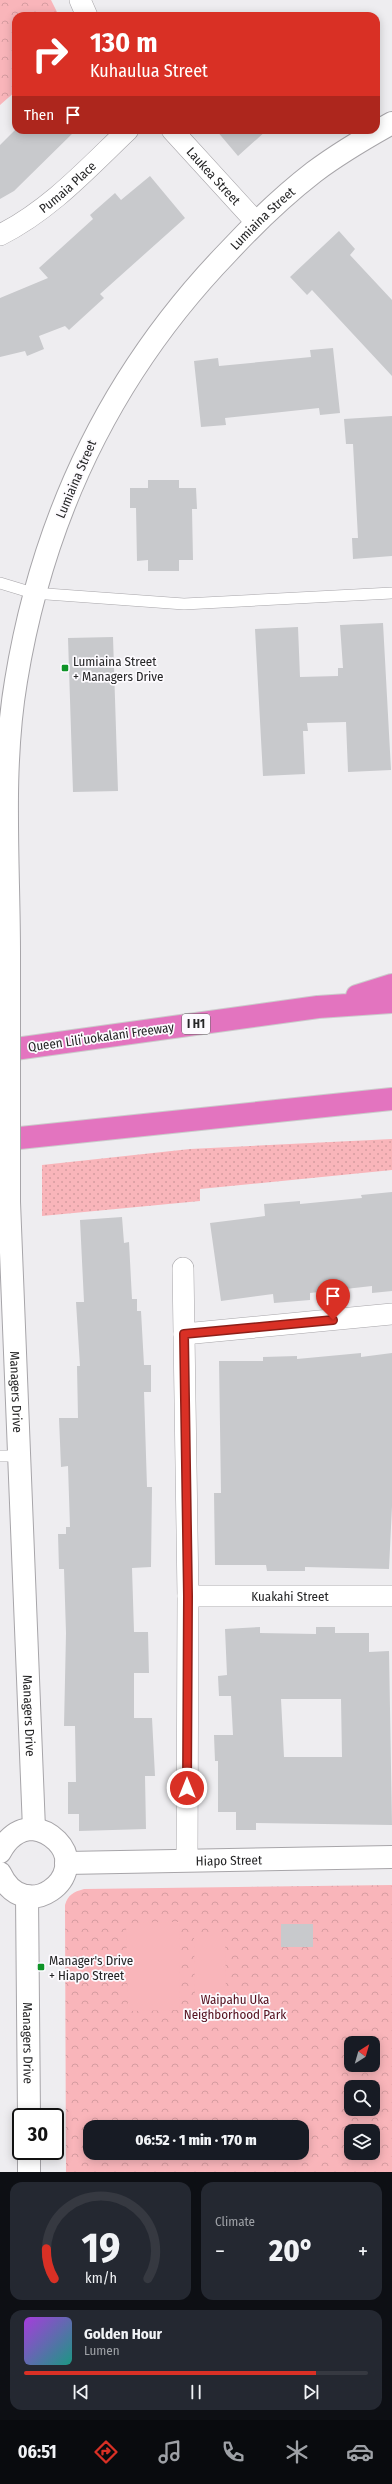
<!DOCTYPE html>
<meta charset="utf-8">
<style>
:root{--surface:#171b24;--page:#242831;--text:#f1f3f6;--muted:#9ea1a6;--line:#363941;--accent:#d93025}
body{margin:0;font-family:"Fira Sans Condensed",sans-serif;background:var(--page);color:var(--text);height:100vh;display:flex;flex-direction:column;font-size:15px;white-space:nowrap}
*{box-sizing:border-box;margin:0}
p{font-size:13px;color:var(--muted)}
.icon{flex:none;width:22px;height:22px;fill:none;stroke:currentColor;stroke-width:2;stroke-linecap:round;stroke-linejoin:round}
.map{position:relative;height:2172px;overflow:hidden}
.details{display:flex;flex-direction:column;gap:10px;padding:10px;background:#0d0f14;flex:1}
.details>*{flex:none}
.top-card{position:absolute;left:12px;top:12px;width:368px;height:122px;border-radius:12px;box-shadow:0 2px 10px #0003;background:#d93025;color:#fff;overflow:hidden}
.needle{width:26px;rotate:37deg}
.tools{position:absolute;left:344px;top:2036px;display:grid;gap:8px}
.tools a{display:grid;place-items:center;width:36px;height:36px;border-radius:8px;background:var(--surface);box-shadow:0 2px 10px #0003;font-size:20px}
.speed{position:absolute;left:12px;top:2108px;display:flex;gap:8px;font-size:20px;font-weight:700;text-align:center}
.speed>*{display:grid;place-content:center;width:52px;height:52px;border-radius:50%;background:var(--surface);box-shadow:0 2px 10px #0003;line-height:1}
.speed .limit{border:2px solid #111;border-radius:6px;background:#fff;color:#111}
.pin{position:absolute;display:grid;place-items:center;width:34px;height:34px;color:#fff;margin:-41px -17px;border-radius:50% 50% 50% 0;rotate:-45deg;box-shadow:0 0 4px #0007}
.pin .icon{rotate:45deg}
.me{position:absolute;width:44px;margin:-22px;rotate:0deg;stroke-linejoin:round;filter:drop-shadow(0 0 3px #0008)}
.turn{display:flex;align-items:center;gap:14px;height:84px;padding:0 12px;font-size:18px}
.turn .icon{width:52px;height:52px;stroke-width:2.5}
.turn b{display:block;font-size:28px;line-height:34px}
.then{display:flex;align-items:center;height:38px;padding:0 12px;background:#0003;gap:8px;font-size:15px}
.big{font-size:30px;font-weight:800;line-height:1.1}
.details .widget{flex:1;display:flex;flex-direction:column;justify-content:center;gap:6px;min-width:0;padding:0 14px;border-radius:12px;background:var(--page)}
.details .dial{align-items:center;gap:0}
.dial svg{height:104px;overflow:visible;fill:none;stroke:var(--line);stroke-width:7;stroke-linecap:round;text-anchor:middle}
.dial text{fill:var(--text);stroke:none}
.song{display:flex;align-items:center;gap:12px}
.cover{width:48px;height:48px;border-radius:6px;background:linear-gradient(135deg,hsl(280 70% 55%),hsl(170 70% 35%))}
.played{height:4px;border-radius:2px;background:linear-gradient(90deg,var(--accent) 85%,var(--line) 85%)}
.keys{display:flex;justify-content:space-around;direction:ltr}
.heat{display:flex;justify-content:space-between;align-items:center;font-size:22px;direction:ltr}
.details .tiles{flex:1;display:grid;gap:10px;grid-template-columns:1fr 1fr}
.widget:last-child{grid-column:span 2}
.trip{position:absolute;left:83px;top:2120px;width:226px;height:40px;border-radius:12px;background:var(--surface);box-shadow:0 2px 10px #0003;font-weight:800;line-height:40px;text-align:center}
.tabs{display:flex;height:64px;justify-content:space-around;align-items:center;background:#090b0e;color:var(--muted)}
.tabs .icon{width:28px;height:28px}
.tabs .on{color:var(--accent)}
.tabs b{font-size:18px;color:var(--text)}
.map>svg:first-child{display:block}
.grass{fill:url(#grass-dots)}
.park{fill:url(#park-crowns);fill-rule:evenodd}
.pitch{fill:#f9b5ba}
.building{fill:#c8c9cc;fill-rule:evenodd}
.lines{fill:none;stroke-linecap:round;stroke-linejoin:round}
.lane-casing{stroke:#a7a5a9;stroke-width:12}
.street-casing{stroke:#a7a5a9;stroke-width:22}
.secondary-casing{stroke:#a7a5a9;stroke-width:24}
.highway-casing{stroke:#cbcbcb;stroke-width:24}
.lane{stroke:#fff;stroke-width:11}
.street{stroke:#fff;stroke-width:21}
.secondary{stroke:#fff;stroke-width:22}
.highway{stroke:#e374bf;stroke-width:22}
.secondary-bridge-casing{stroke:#a7a5a9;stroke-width:24;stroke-linecap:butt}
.secondary-bridge{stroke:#fff;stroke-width:22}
.route-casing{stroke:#8d1f18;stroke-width:10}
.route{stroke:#d93025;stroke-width:7}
.poi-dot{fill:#0f9428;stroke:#fcfafe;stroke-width:1.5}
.labels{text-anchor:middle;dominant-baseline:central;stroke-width:3.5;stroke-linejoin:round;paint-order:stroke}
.shield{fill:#fcfafe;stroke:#666567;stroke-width:1}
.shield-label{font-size:12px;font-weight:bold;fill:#252526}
.street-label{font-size:13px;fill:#252526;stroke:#fcfafe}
.poi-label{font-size:13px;fill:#252526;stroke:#fcfafe;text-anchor:start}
.park-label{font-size:13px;fill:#54101e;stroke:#fcfafe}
</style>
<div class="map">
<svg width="392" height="2172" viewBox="0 0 392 2172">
<defs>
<pattern id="grass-dots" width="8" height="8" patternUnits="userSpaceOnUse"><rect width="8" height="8" fill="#f9b5ba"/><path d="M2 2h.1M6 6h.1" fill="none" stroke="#d59ca0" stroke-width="1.8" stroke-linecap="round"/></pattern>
<pattern id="park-crowns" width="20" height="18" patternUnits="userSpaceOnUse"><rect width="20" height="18" fill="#f9b5ba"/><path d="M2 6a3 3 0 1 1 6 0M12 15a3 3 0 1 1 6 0" fill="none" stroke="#d59ca0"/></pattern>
</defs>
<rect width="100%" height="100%" fill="#eeedf0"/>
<path class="grass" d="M392 1139V1170L200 1189V1201L42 1216V1165L190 1149Z"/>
<path class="park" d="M0 0H51L59 16H16V91L0 105Z
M392 1885V2172H66L65 1905C68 1895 73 1892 84 1889ZM351 2043H373V2065H351ZM351 2087H373V2109H351ZM90 2127H302V2153H90ZM351 2131H373V2153H351Z"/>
<path class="pitch" d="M179 1922 180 2010 128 2011 126 1923Z
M194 1935H225L226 1997H195Z"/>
<path class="building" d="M15 130H76L14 191 0 199V145Z
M216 130H267L238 156Z
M150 176 185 218 100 294 104 298 69 330 65 326 39 336 44 349 27 356 25 351 0 357V298L48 278 39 268 93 219 90 215 115 193 121 200Z
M339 231 355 249 350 255 392 300V376L312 290 307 295 290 277Z
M333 348 340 413 320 415 319 408 225 418 226 425 201 427 194 361 218 358 219 366 311 357 310 350Z
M392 416V556L353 559 352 538H358L353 444H346L344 419Z
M148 480H179V488H196L197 509H192L193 560H179V571H148V560L137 561 136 508H130V488H148Z
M383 623 391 770 348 772 346 722 307 723 308 731H303L305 774 263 776 255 629 298 627 300 677 338 676V668H343L340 625Z
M113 637 118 791 73 792 68 638Z
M392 1192V1291L372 1293V1286L310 1293V1300L274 1303 273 1294 221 1301 210 1223 265 1216 264 1204 300 1201V1204L362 1198 361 1195Z
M122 1217 124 1243 129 1242 132 1299H137V1311H141L144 1365H151V1392H144L147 1487H152L151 1567 132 1568 134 1632H148L149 1673H134V1718H152L155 1776H145L146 1829 79 1831V1814H68V1782H76L75 1726H64L66 1633 64 1569H59L58 1534H66V1527H70L68 1466 61 1467 59 1418H78L77 1366H80L76 1302H84L80 1220Z
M361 1353V1357L392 1353V1506L389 1569 305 1567V1571H267L266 1565H215L214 1493H221L219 1361H263V1357L297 1356V1359Z
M260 1627V1633L316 1634V1627H335V1633H369V1652L389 1651 392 1825 256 1823V1830H236V1812H218V1761H215L214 1735H233L231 1696H219L218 1676 227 1675 225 1629ZM281 1699H341L342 1757H284Z
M281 1924H313V1947H281Z"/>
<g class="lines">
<defs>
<path id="lane" d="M0 583 33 593 184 604 392 593
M0 1456H21"/>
<g id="street">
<path d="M80 0 87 16"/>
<path id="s1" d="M172 130 256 222"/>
<path id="s2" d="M0 235C50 210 88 168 128 130"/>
<path d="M183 1268 188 1596 187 1860"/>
<path d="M184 1334 392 1314"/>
<path id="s3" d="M188 1596H392"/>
</g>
<g id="secondary">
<path id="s4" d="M9 954C9 864 1 770 16 681 43 516 112 372 228 252 254 224 283 196 314 172 338 154 365 138 392 123"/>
<path id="s5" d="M9 1202 34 1829"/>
<path d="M0 1852C7 1839 17 1829 33 1829 42 1830 51 1835 57 1841 91 1876 25 1927 0 1873"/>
<path id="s6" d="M66 1863 392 1857"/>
<path id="s7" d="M27 1896 29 2117"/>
<path d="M29 2151V2172"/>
</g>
<path id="highway" d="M357 996 392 985
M0 1051 318 1007 392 1002
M0 1140 392 1099"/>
</defs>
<use href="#lane" class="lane-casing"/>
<use href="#street" class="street-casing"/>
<use href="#secondary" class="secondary-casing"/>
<use href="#highway" class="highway-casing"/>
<use href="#lane" class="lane"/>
<use href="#street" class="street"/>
<use href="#secondary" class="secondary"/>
<use href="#highway" class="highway"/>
<defs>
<path id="secondary-bridge" d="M9 954V1202"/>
</defs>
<use href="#secondary-bridge" class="secondary-bridge-casing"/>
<use href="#secondary-bridge" class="secondary-bridge"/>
</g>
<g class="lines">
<defs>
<path id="route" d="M187 1788 188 1596 184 1334 333 1320"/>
</defs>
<use href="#route" class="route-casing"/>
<use href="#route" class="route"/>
</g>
<g class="poi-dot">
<rect x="61" y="664" width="8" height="8" rx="2"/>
<rect x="37" y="1963" width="8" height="8" rx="2"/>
</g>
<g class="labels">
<rect class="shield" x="182" y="1014" width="28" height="20" rx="3"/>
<g class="shield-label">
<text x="196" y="1024">I H1</text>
</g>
<g class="street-label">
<text stroke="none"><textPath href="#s1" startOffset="62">Laukea Street</textPath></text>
<text stroke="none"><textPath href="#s2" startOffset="83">Pumaia Place</textPath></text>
<text stroke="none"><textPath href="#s4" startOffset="808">Lumiaina Street</textPath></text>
<text transform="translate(76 479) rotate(-67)">Lumiaina Street</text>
<text transform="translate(101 1037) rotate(-8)">Queen Liliʻuokalani Freeway</text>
<text stroke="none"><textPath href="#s5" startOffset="190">Managers Drive</textPath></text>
<text stroke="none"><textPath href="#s3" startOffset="102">Kuakahi Street</textPath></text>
<text stroke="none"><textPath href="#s5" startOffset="514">Managers Drive</textPath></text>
<text stroke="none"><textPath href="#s6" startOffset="163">Hiapo Street</textPath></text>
<text stroke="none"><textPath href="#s7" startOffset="147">Managers Drive</textPath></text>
</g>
<g class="poi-label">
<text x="73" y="661">Lumiaina Street<tspan x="73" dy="15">+ Managers Drive</tspan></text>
<text x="49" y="1960">Manager's Drive<tspan x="49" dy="15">+ Hiapo Street</tspan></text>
</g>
<g class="park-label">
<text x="235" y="1999">Waipahu Uka<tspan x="235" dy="15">Neighborhood Park</tspan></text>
</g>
</g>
</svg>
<div class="tools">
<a><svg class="needle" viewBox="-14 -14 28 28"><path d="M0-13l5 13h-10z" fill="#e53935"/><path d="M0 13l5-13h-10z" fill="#9ea1a6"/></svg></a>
<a><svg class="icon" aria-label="search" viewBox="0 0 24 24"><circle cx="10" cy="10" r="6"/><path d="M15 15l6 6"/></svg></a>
<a><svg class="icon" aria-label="layers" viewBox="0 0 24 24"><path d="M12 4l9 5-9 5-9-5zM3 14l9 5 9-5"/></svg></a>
</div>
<div class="speed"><div class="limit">30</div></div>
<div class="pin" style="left:333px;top:1320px;background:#d93025"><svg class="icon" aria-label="arrive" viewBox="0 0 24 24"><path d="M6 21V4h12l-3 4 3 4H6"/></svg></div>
<svg class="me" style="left:187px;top:1788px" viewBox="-20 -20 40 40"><circle r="17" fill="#d93025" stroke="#fff" stroke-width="3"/><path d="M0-11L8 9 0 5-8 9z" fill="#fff"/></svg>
<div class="trip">06:52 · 1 min · 170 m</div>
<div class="top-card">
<div class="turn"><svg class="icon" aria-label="right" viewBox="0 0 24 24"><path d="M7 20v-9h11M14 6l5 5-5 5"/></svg><div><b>130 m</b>Kuhaulua Street</div></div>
<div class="then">Then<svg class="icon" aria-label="arrive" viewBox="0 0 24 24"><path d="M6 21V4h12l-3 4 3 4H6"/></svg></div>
</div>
</div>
<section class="details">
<div class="tiles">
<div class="widget dial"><svg viewBox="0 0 100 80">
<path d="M14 69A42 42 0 1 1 86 69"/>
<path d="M14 69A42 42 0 0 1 8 46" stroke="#d93025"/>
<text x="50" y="56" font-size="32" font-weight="700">19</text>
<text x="50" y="72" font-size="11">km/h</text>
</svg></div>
<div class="widget"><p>Climate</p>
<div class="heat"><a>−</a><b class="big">20°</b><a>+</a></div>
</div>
<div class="widget">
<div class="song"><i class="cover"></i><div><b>Golden Hour</b><p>Lumen</p></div></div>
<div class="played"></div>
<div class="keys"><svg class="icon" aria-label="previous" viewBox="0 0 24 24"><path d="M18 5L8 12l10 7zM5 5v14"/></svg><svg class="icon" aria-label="pause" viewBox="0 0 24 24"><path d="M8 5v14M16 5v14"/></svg><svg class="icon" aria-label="next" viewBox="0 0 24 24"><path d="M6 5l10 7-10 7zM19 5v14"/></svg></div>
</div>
</div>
</section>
<nav class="tabs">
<b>06:51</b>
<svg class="icon on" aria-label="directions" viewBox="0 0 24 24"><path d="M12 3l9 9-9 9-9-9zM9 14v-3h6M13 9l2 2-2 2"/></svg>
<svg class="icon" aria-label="music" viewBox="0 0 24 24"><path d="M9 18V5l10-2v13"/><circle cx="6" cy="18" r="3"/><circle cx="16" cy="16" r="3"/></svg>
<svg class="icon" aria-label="phone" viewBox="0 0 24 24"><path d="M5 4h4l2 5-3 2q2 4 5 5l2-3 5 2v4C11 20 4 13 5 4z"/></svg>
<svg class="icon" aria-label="climate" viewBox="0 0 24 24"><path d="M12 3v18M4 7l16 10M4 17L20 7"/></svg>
<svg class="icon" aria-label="car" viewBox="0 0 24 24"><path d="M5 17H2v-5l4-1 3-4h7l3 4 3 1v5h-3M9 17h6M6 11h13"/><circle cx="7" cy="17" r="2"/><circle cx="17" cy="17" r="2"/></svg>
</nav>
